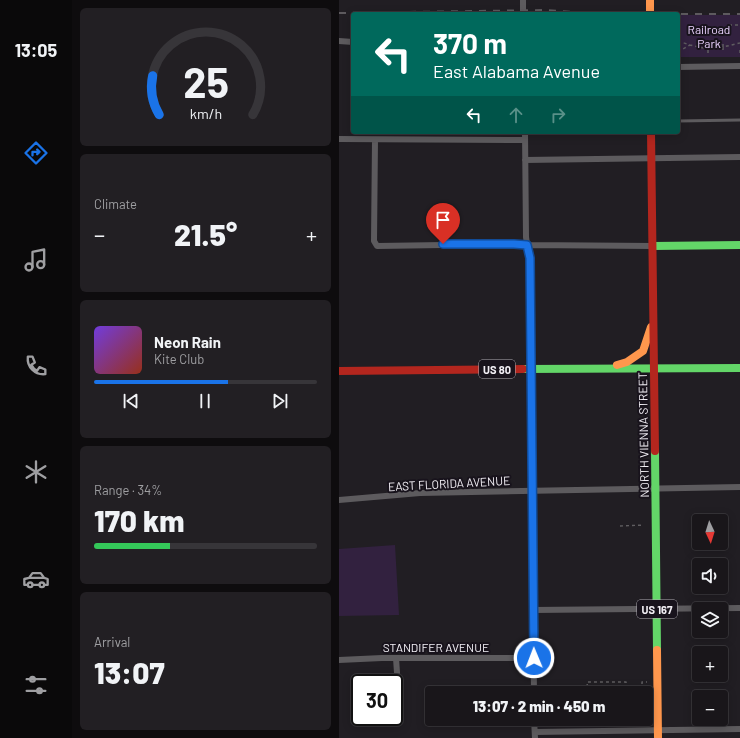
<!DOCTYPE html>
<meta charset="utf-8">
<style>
:root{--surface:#19161a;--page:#221f23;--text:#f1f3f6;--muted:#9f9fa2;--line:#373539;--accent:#1a73e8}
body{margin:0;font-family:Barlow,sans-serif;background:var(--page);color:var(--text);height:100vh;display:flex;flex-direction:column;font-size:15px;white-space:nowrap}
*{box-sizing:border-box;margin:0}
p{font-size:13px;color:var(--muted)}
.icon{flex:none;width:22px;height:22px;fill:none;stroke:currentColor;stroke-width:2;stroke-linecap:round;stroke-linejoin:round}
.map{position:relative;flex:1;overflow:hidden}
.sheet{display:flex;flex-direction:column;gap:8px;padding:8px;background:#0e0c0e;width:267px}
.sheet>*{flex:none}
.banner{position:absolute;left:12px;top:12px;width:329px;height:122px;border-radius:4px;box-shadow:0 2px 10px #0003,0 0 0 1px var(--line);background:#00695c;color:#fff;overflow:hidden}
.needle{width:26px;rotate:176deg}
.tools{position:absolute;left:353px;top:514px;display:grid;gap:8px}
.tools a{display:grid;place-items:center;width:36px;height:36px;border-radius:4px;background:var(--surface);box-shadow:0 2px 10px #0003,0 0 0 1px var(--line);font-size:20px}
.speed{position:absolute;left:12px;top:674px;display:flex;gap:8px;font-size:20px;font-weight:700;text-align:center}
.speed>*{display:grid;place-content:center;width:52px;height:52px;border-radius:50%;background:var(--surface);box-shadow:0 2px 10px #0003,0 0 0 1px var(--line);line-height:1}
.speed .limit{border:2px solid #111;border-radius:6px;background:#fff;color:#111}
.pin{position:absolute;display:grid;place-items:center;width:34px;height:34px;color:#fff;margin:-41px -17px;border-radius:50% 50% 50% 0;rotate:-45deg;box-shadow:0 0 4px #0007}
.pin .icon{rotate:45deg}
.me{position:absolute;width:44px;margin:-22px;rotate:359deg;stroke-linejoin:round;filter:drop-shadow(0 0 3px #0008)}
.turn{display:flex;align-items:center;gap:14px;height:84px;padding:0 16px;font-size:18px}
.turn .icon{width:52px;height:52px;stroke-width:2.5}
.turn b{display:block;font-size:28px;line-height:34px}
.lanes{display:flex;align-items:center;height:38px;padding:0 16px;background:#0003;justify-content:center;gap:20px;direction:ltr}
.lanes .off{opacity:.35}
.big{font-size:30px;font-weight:800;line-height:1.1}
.sheet .widget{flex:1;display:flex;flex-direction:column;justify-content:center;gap:6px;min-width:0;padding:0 14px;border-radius:6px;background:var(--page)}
.sheet .dial{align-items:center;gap:0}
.dial svg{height:104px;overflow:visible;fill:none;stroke:var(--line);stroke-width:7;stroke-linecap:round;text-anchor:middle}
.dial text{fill:var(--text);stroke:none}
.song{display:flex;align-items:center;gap:12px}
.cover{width:48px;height:48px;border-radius:6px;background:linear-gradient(135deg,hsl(260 70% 55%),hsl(10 70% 35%))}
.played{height:4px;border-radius:2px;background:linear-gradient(90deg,var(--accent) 60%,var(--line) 60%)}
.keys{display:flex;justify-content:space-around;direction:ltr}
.heat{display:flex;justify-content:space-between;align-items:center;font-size:22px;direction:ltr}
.charge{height:6px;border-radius:3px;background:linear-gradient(90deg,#34c759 34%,var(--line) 0)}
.trip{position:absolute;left:86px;top:686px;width:228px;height:40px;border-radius:4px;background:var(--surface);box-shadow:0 2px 10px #0003,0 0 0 1px var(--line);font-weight:800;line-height:40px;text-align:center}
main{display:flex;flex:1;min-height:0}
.dock{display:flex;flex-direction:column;width:72px;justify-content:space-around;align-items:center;background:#0a090a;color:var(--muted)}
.dock .icon{width:28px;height:28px}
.dock .active{color:var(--accent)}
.dock b{font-size:18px;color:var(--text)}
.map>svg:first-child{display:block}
.green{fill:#32213f}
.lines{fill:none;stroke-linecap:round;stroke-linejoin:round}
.path{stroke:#5f5d60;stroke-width:1.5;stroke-dasharray:3 3;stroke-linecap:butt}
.lane{stroke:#5d5b5e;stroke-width:3}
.street{stroke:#5d5b5e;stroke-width:6}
.fast{stroke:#63d668;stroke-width:8}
.slow{stroke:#ff974d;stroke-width:8}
.jam{stroke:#b3261e;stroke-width:8}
.rail{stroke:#5d5a5e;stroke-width:2;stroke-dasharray:7 7;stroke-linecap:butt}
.route-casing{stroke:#114b97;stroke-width:10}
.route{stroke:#1a73e8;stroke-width:7}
.labels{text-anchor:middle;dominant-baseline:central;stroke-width:4;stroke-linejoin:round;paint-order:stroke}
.shield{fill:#18131c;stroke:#b1adb4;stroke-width:1}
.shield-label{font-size:11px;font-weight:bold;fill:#f2eff5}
.park-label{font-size:12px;fill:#ead2fe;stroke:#18131c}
.street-label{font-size:12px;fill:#f2eff5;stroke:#18131c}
</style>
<main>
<nav class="dock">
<b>13:05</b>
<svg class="icon active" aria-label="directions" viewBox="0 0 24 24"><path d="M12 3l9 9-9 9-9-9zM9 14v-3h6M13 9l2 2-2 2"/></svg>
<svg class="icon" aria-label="music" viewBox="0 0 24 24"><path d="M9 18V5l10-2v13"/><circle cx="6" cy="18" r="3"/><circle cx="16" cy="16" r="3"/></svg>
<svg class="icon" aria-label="phone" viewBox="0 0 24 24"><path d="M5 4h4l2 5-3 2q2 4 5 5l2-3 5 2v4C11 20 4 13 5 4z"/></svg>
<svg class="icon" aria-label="climate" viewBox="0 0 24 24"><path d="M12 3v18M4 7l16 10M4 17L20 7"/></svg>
<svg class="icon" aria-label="car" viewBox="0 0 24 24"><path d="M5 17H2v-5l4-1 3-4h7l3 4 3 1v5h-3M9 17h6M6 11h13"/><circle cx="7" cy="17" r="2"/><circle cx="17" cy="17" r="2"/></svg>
<svg class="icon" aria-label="filters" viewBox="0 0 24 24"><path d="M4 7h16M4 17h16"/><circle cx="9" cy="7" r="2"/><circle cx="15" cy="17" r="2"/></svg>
</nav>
<section class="sheet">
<div class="widget dial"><svg viewBox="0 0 100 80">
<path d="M14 69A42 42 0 1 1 86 69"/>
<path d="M14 69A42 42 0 0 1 9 39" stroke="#1a73e8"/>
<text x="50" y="56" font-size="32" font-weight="700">25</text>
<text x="50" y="72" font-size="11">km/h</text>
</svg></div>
<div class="widget"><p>Climate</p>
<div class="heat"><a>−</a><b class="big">21.5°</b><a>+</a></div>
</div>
<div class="widget">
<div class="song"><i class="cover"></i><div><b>Neon Rain</b><p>Kite Club</p></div></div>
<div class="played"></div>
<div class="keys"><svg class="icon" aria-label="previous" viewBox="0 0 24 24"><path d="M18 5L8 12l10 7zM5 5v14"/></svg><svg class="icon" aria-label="pause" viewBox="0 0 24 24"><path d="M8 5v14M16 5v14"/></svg><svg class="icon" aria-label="next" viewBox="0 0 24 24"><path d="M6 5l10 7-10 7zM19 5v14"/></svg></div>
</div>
<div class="widget"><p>Range · 34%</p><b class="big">170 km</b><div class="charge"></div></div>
<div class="widget"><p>Arrival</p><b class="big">13:07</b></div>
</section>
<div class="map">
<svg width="401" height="738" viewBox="0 0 401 738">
<rect width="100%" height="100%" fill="#211e23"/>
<path class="green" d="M339 15H401V57H339Z
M56 545 60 615 0 616V549Z"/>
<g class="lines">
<path class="path" d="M390 25H401
M339 41 351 45 369 49V43L384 42V47L401 43
M384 47V53
M339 52 351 45
M369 53V49
M401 53V50
M281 526 305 525
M249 693 248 682H287V689H303V682H308"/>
<path class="lane" d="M339 121 401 120"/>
<path class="street" d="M184 0V14
M0 41 14 42
M339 67 401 66
M186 132 187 237 191 266 195 693
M0 139 186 140
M36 140 35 241 38 246 175 244 188 245 314 246
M186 160 401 157
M0 500 81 493 401 487
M194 610 401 608
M57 658 60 702
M0 660 43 658H195
M195 719 196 738
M196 732 401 729"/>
<path class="fast" d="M314 246 401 245
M184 369 401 368
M316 451 318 650"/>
<path class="slow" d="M311 0V14
M278 365 288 362 304 351 312 327
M318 650 319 738"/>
<path class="jam" d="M312 132 316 451
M0 371 184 369"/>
<path class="rail" d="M0 13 205 10 264 14
M300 14H401"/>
</g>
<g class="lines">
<defs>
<path id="route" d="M104 244H175L188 245 191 258 195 658"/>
</defs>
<use href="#route" class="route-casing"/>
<use href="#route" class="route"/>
</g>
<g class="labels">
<g class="shield">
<rect x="140" y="360" width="36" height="18" rx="3"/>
<rect x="298" y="600" width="40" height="18" rx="3"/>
</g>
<g class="shield-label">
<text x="158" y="369">US 80</text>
<text x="318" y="609">US 167</text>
</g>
<g class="park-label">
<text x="370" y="29">Railroad<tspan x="370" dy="14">Park</tspan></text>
</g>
<g class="street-label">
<text transform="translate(304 435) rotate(-91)">NORTH VIENNA STREET</text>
<text transform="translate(110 483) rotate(-3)">EAST FLORIDA AVENUE</text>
<text x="97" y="647">STANDIFER AVENUE</text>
</g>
</g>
</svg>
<div class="tools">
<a><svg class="needle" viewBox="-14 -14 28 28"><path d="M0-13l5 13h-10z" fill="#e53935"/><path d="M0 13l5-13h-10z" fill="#9f9fa2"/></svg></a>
<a><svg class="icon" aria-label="sound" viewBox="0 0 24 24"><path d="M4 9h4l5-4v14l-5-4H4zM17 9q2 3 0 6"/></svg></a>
<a><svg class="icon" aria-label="layers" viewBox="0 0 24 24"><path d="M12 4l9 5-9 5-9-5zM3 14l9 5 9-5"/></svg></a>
<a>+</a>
<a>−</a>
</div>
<div class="speed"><div class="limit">30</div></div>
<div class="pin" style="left:104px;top:244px;background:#d93025"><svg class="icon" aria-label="arrive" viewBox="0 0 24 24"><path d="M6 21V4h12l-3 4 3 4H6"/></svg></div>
<svg class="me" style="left:195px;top:658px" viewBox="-20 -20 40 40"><circle r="17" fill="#1a73e8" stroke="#fff" stroke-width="3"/><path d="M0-11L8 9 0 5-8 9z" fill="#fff"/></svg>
<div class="trip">13:07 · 2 min · 450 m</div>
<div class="banner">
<div class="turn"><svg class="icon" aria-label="left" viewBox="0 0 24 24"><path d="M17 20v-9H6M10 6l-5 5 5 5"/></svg><div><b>370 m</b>East Alabama Avenue</div></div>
<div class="lanes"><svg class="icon" aria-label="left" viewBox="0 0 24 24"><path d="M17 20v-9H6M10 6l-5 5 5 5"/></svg><svg class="icon off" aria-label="ahead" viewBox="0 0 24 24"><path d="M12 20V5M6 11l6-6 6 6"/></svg><svg class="icon off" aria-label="right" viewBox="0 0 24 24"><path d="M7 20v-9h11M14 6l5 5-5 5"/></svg></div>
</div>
</div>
</main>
